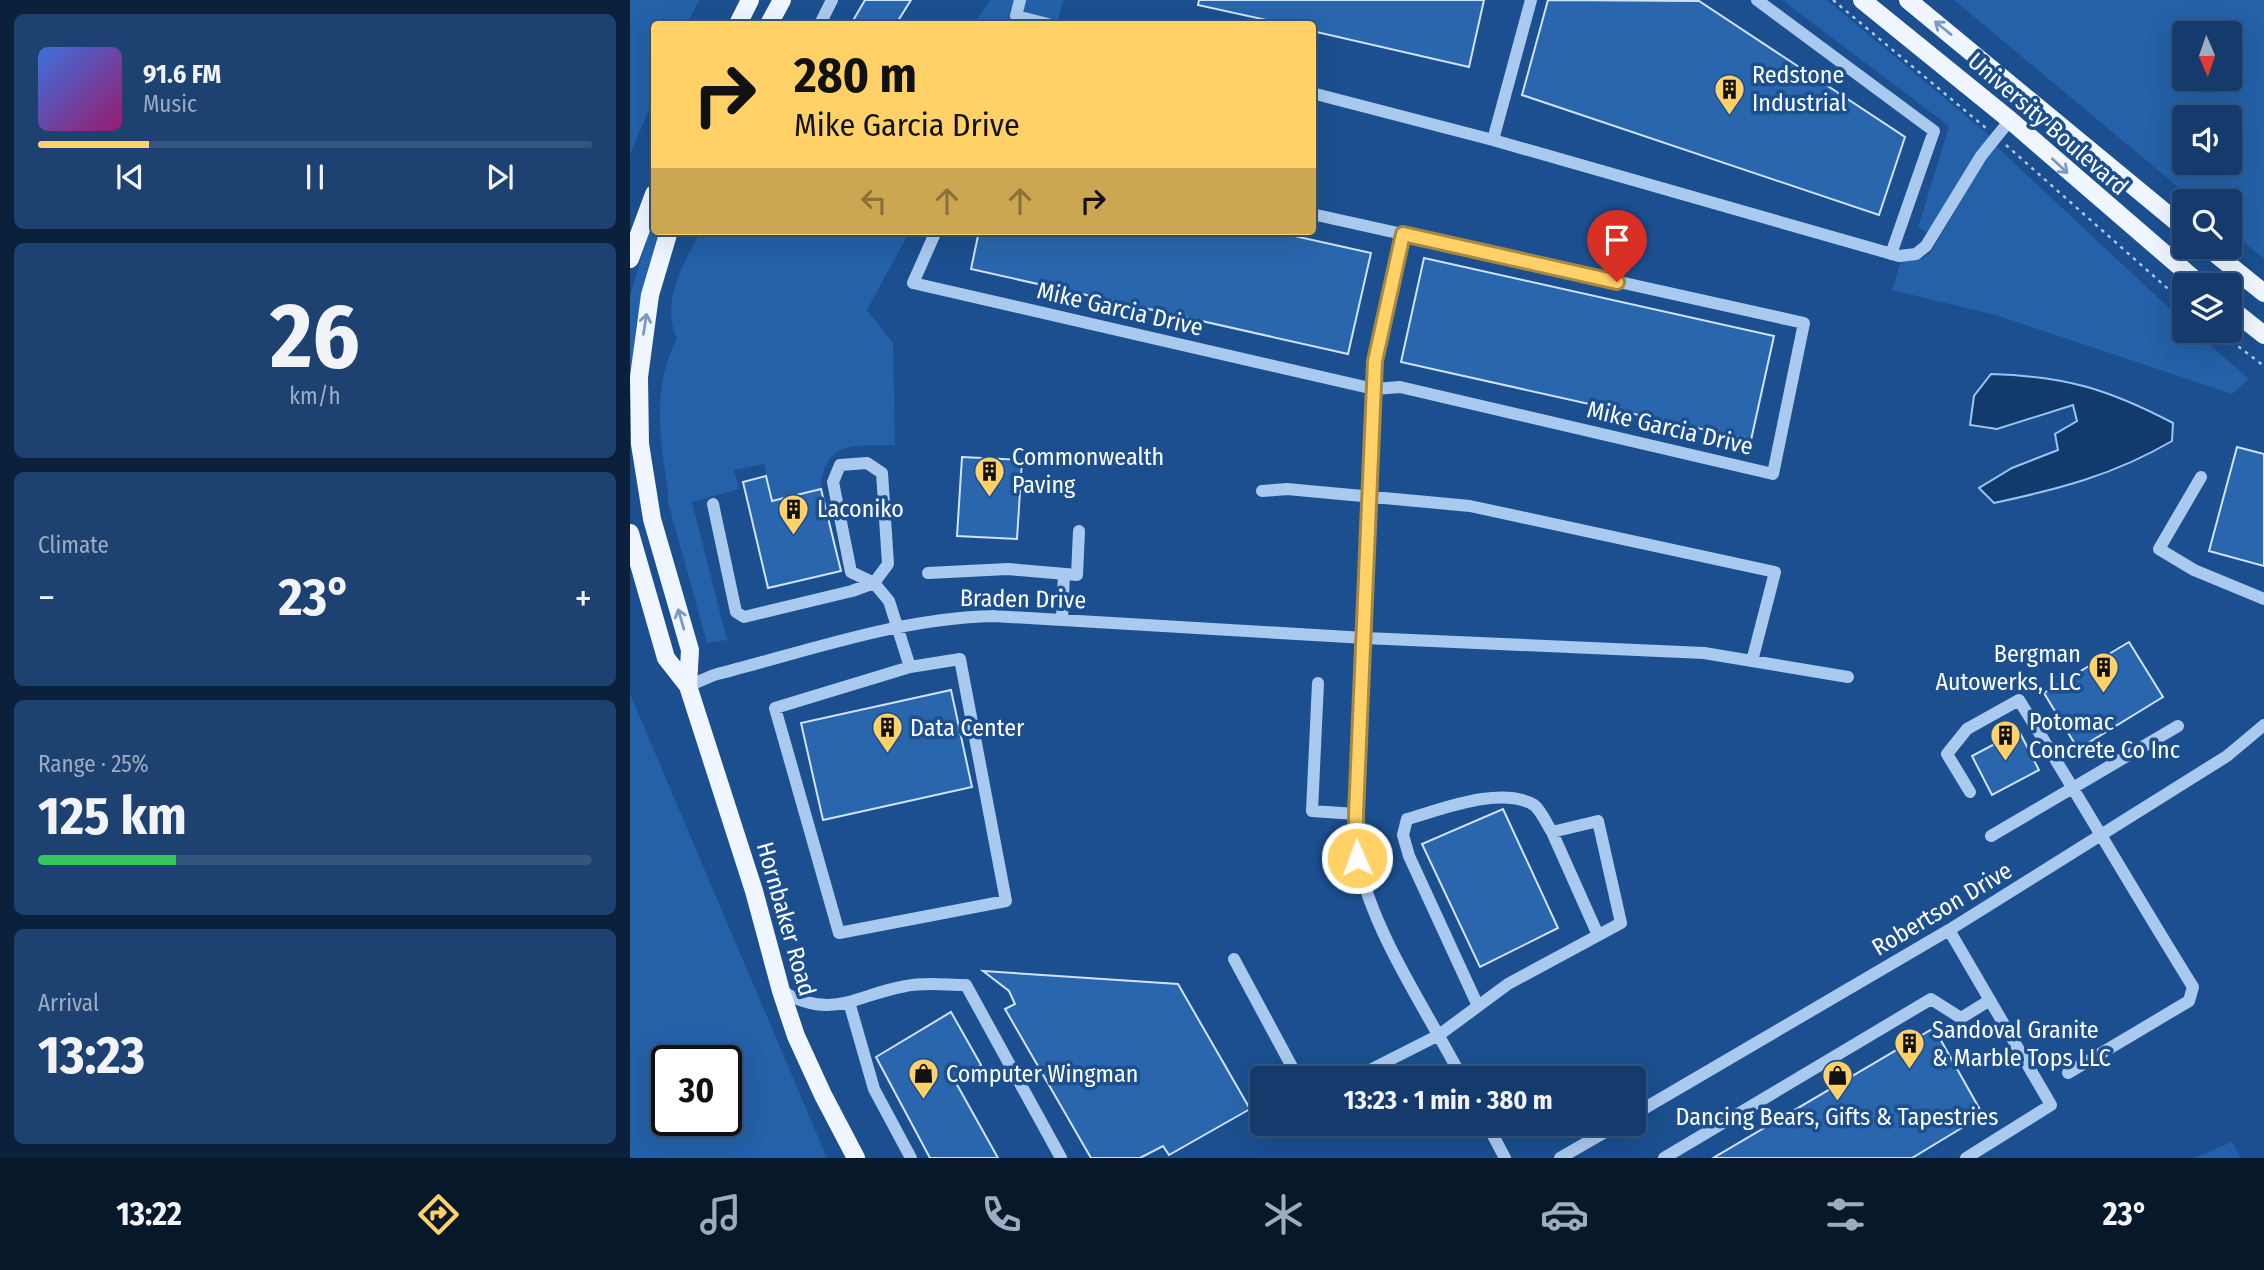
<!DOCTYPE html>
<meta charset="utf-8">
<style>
:root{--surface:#143b6b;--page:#1d4271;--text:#f1f3f6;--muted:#9dadc1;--line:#33557e;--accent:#ffd166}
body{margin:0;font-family:"Fira Sans Condensed",sans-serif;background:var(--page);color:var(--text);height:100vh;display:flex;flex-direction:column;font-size:26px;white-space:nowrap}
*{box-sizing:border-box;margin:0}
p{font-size:23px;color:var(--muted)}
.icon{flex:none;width:38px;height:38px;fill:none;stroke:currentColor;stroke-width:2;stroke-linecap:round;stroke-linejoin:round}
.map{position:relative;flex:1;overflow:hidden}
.sheet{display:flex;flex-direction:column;gap:14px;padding:14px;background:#0b203b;width:630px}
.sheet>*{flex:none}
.guide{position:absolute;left:21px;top:21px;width:665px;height:214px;border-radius:7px;box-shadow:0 7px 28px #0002,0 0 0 2px var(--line);background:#ffd166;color:#111;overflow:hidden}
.needle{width:46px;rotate:178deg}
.controls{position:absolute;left:1542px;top:21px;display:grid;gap:14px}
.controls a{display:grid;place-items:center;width:70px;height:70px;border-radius:7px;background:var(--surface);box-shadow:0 7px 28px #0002,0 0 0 2px var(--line);font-size:35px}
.speed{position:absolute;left:21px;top:1045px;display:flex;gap:14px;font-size:35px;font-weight:700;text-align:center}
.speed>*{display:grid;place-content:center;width:91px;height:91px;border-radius:50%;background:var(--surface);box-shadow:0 7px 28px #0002,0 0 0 2px var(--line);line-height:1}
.speed .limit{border:4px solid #111;border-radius:10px;background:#fff;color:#111}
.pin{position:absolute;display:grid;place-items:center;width:60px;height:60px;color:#fff;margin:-72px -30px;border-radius:50% 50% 50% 0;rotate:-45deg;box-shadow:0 0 7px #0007}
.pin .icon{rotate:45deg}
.me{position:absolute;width:77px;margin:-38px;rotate:358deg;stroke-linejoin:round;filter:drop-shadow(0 0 5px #0008)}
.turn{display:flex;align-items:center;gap:24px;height:147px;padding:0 28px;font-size:32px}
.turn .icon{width:91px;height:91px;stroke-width:2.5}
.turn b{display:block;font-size:49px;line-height:60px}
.lanes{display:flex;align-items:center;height:66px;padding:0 28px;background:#0003;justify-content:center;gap:35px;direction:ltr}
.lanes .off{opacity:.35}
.big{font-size:52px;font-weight:700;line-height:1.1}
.sheet .card{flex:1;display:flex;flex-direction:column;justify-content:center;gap:10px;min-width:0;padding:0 24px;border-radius:10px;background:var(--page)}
.sheet .dial{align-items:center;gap:0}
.dial b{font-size:91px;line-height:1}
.song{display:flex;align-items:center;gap:21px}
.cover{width:84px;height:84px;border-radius:10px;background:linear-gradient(135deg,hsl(220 70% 55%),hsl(320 70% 35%))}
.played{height:7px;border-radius:4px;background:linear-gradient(90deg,var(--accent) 20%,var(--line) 20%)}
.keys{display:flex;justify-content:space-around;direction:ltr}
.heat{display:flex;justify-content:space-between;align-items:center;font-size:38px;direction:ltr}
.charge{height:10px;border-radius:5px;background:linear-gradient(90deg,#34c759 25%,var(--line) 0)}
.trip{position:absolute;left:620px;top:1066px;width:396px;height:70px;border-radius:7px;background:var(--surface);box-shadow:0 7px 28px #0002,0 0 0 2px var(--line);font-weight:700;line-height:70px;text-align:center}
.tab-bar{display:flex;height:112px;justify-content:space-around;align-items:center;background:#08182b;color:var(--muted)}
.tab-bar .icon{width:49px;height:49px}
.tab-bar .on{color:var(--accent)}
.tab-bar b{font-size:32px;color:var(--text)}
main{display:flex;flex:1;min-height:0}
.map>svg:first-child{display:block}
.green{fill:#2461a8;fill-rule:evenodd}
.water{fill:#123a6d;stroke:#9cc4f0;stroke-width:2}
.building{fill:#2a66ad;stroke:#cfe3fa;stroke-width:2}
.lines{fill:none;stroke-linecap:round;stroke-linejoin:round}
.path{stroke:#a9c9ee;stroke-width:2.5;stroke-dasharray:3.5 5;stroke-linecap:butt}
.minor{stroke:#a9c9ee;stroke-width:12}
.major{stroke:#f0f6ff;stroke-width:18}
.oneway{stroke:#7b9ac1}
.route-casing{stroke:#a68842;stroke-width:18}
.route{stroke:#ffd166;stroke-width:12}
.labels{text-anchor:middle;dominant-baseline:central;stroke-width:7;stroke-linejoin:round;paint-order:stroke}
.poi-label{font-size:24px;fill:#fff;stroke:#1b4f8f;text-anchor:start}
.street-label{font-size:24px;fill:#fff;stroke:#1b4f8f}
</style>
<main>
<section class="sheet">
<div class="card">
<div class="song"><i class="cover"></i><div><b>91.6 FM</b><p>Music</p></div></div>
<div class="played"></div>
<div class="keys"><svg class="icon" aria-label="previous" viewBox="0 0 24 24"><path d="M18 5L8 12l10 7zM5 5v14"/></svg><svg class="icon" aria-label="pause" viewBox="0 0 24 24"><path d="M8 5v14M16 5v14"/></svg><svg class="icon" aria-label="next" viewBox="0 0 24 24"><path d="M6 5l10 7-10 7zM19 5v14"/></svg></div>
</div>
<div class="card dial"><b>26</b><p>km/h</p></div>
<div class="card"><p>Climate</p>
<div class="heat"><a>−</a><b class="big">23°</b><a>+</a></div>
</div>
<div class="card"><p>Range · 25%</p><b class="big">125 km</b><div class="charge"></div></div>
<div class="card"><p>Arrival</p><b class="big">13:23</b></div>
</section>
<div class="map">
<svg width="1634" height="1158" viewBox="0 0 1634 1158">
<rect width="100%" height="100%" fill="#1b4f8f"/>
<path class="green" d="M0 0H69L57 24H24V98L0 154Z
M360 0H433L427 24H344Z
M1152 0H1197L1360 136 1344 156 1300 233 1288 228 1319 126Z
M1324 0H1634V259L1600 230V201H1565ZM1600 33V79H1554V33ZM1600 117V163H1554V117Z
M1366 146 1554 322V331H1564L1619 379 1602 394 1369 316 1262 290 1271 261 1292 259 1301 252 1354 161Z
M24 215V231H30L6 323 0 401V296Z
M71 231H280L237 310 263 343 265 445C225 446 194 439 191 489L142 501 134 464 104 470 109 489 62 502 97 640 77 643 38 502C39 487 35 473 33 458 28 418 27 375 47 339 30 302 53 264 71 231Z
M0 694 197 1158H0ZM96 1060V1120H37V1060Z
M1602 1142 1611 1158H1564Z"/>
<path class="water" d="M1361 374C1435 376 1478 389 1543 423L1542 441C1484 475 1429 489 1364 503L1349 488 1382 468 1428 450 1425 434 1447 421 1443 405 1367 429 1340 425 1344 396Z"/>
<path class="building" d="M235 0H281L266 24H221Z
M569 0H854L839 67 682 31V24H654L568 5Z
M918 0 1069 1 1275 137 1249 215 892 95Z
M349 231H642L741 253 718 354 341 269Z
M794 258 1144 336 1121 440 771 362Z
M1607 447 1634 454V566L1579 551Z
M332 457 392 460 387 539 327 536Z
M136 476 142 501 191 489 211 571 138 588 113 482Z
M1499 642 1533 697 1448 749 1414 693Z
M321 690 342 787 193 820 171 723Z
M1389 731 1409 770 1362 795 1342 756Z
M873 809 928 928 850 967 792 844Z
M353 971 548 984 620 1109 539 1155 533 1146 510 1158H461L375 1009 385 1004 379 991Z
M321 1012 351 1065 325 1081 368 1158H300L246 1057Z
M1304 1028 1353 1115 1282 1158H1083Z"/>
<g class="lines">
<path class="path" d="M1203 0 1357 129
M1376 145 1554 303
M1588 331 1634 366"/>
<path class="minor" d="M390 0 386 16 418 24
M1127 0 1304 131 1261 254
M190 24 202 0
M682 93 863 140 901 0
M863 140 1269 256 1286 254 1296 246 1351 156 1380 120
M306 231 283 283 744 389 770 387 1143 474 1174 323 682 214
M773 235 745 361 726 814C726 829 725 847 728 862 746 938 796 1009 832 1078
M1571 477 1529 549 1564 570 1634 599
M632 491 657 489 840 506 1145 572 1122 661
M83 504 106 612 114 617 222 591 244 583 221 572 203 482 210 465 237 463 252 473 258 564 244 583 259 601 280 667 145 708 209 933 376 901 330 659 280 667
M298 573 378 569 447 575 449 531
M432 620 434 574
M688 683 682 811 726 814
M58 686 84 675C175 652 269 618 363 616L735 638 1074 653 1218 677
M1340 792 1317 754 1337 729 1389 700C1448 795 1504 892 1563 987L1559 1001 1438 1073
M1361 836 1548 726
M1319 930 1421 1105 1336 1158
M604 959 668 1078
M151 991C204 1021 224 995 276 986 294 982 316 985 336 985L431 1158
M219 1002 244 1089 281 1158
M848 1006 779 856 773 835 777 819C810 810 871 785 904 805 911 810 917 825 922 832
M724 1078 809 1035 878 984 991 923 968 821 922 832 968 935
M1003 1115 1319 930 1597 756 1634 725
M857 1124 875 1158
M930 1158 989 1124
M1034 1158 1301 999 1331 1018 1360 1000"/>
<path class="major" d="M1232 0 1380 120 1571 285
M1278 0 1554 228
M108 24 120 0
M139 24 152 0
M39 231 20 295 9 377 10 444 22 519 60 650 58 686 124 891 151 991 166 1036 193 1095 226 1158
M1577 247 1634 293
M0 259 24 194
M1600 308 1634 335
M0 533 36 658 58 686"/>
</g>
<defs><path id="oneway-shaft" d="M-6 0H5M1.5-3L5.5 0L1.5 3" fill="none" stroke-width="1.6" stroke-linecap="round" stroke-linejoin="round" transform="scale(1.75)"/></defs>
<g class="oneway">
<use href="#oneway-shaft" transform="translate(1313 28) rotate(-141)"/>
<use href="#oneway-shaft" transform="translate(1430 166) rotate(43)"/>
<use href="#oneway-shaft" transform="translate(15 324) rotate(-81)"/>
<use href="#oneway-shaft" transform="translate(51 619) rotate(-106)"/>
</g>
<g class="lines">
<defs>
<path id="route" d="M727 858 726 814 745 361 773 234 987 282"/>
</defs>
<use href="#route" class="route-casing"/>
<use href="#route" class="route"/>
</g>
<defs>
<symbol id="building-pin" viewBox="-11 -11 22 30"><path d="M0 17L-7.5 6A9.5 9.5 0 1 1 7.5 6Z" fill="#ffd166" stroke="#1b4f8f"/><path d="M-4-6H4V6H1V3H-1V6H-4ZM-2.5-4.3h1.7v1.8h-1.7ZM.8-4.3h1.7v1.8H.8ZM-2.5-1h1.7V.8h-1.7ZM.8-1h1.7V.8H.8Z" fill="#111"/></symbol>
<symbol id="shop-pin" viewBox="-11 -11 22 30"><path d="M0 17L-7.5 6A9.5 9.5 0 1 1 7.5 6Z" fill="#ffd166" stroke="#1b4f8f"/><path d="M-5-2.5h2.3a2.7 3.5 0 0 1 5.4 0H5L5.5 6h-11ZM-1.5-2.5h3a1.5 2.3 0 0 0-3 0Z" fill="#111"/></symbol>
</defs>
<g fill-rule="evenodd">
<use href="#building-pin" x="1082" y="72" width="35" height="47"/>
<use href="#building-pin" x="342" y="454" width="35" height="47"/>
<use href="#building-pin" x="146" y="492" width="35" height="47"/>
<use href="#building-pin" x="1456" y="650" width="35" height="47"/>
<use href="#building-pin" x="240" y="710" width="35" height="47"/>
<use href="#building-pin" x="1358" y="718" width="35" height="47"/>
<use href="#building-pin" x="1262" y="1026" width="35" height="47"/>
<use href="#shop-pin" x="276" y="1056" width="35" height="47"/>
<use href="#shop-pin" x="1190" y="1058" width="35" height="47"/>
</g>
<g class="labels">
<g class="poi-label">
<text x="1122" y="75">Redstone<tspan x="1122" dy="28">Industrial</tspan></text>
<text x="382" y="457">Commonwealth<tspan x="382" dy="28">Paving</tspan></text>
<text x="187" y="509">Laconiko</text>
<text x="1451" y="654" text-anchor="end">Bergman<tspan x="1451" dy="28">Autowerks, LLC</tspan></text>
<text x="1399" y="722">Potomac<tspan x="1399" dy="28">Concrete Co Inc</tspan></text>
<text x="280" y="728">Data Center</text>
<text x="1302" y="1030">Sandoval Granite<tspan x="1302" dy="28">&amp; Marble Tops LLC</tspan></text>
<text x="316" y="1074">Computer Wingman</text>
<text x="1207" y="1117" text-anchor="middle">Dancing Bears, Gifts &amp; Tapestries</text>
</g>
<g class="street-label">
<text transform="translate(1418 124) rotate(41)">University Boulevard</text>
<text transform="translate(490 309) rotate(13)">Mike Garcia Drive</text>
<text transform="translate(1040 428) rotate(13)">Mike Garcia Drive</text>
<text transform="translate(393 599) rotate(1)">Braden Drive</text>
<text transform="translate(1312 909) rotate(-31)">Robertson Drive</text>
<text transform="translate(156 919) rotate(74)">Hornbaker Road</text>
</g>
</g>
</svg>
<div class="controls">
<a><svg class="needle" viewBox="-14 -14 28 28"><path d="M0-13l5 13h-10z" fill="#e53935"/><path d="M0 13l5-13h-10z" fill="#9dadc1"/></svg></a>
<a><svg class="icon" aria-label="sound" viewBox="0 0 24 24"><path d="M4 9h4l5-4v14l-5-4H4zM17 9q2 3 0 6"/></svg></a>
<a><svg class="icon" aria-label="search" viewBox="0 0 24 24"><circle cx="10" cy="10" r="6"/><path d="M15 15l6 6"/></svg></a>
<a><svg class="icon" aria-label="layers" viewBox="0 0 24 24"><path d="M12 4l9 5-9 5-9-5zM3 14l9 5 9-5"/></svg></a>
</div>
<div class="speed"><div class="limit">30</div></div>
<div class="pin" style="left:987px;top:282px;background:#d93025"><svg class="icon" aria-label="arrive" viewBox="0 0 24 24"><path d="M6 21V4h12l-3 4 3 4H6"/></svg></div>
<svg class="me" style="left:727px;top:858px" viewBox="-20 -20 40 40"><circle r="17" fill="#ffd166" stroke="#fff" stroke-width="3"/><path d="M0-11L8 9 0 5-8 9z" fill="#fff"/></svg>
<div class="trip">13:23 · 1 min · 380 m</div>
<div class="guide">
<div class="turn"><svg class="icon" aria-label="right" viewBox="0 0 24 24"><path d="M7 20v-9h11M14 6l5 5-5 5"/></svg><div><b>280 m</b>Mike Garcia Drive</div></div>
<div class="lanes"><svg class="icon off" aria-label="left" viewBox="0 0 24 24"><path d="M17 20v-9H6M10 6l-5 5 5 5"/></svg><svg class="icon off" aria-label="ahead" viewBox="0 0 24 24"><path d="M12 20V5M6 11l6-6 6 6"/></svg><svg class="icon off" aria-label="ahead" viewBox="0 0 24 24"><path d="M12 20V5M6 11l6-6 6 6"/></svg><svg class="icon" aria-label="right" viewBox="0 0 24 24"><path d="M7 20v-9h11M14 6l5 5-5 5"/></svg></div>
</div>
</div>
</main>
<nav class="tab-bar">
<b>13:22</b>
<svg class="icon on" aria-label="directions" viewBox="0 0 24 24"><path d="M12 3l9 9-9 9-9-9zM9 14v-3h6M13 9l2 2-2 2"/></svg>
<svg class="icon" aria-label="music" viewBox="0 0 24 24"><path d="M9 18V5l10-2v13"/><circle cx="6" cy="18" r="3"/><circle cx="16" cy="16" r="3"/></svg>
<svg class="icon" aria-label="phone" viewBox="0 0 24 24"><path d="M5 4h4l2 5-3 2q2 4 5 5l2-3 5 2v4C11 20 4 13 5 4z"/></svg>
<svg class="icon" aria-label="climate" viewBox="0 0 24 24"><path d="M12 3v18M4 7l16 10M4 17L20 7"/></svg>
<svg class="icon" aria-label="car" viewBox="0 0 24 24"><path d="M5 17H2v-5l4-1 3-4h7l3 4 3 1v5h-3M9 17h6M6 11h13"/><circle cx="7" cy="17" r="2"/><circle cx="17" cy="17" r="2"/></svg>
<svg class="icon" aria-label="filters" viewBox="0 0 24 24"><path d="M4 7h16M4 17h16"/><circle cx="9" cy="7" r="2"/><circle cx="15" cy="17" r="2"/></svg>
<b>23°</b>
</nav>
